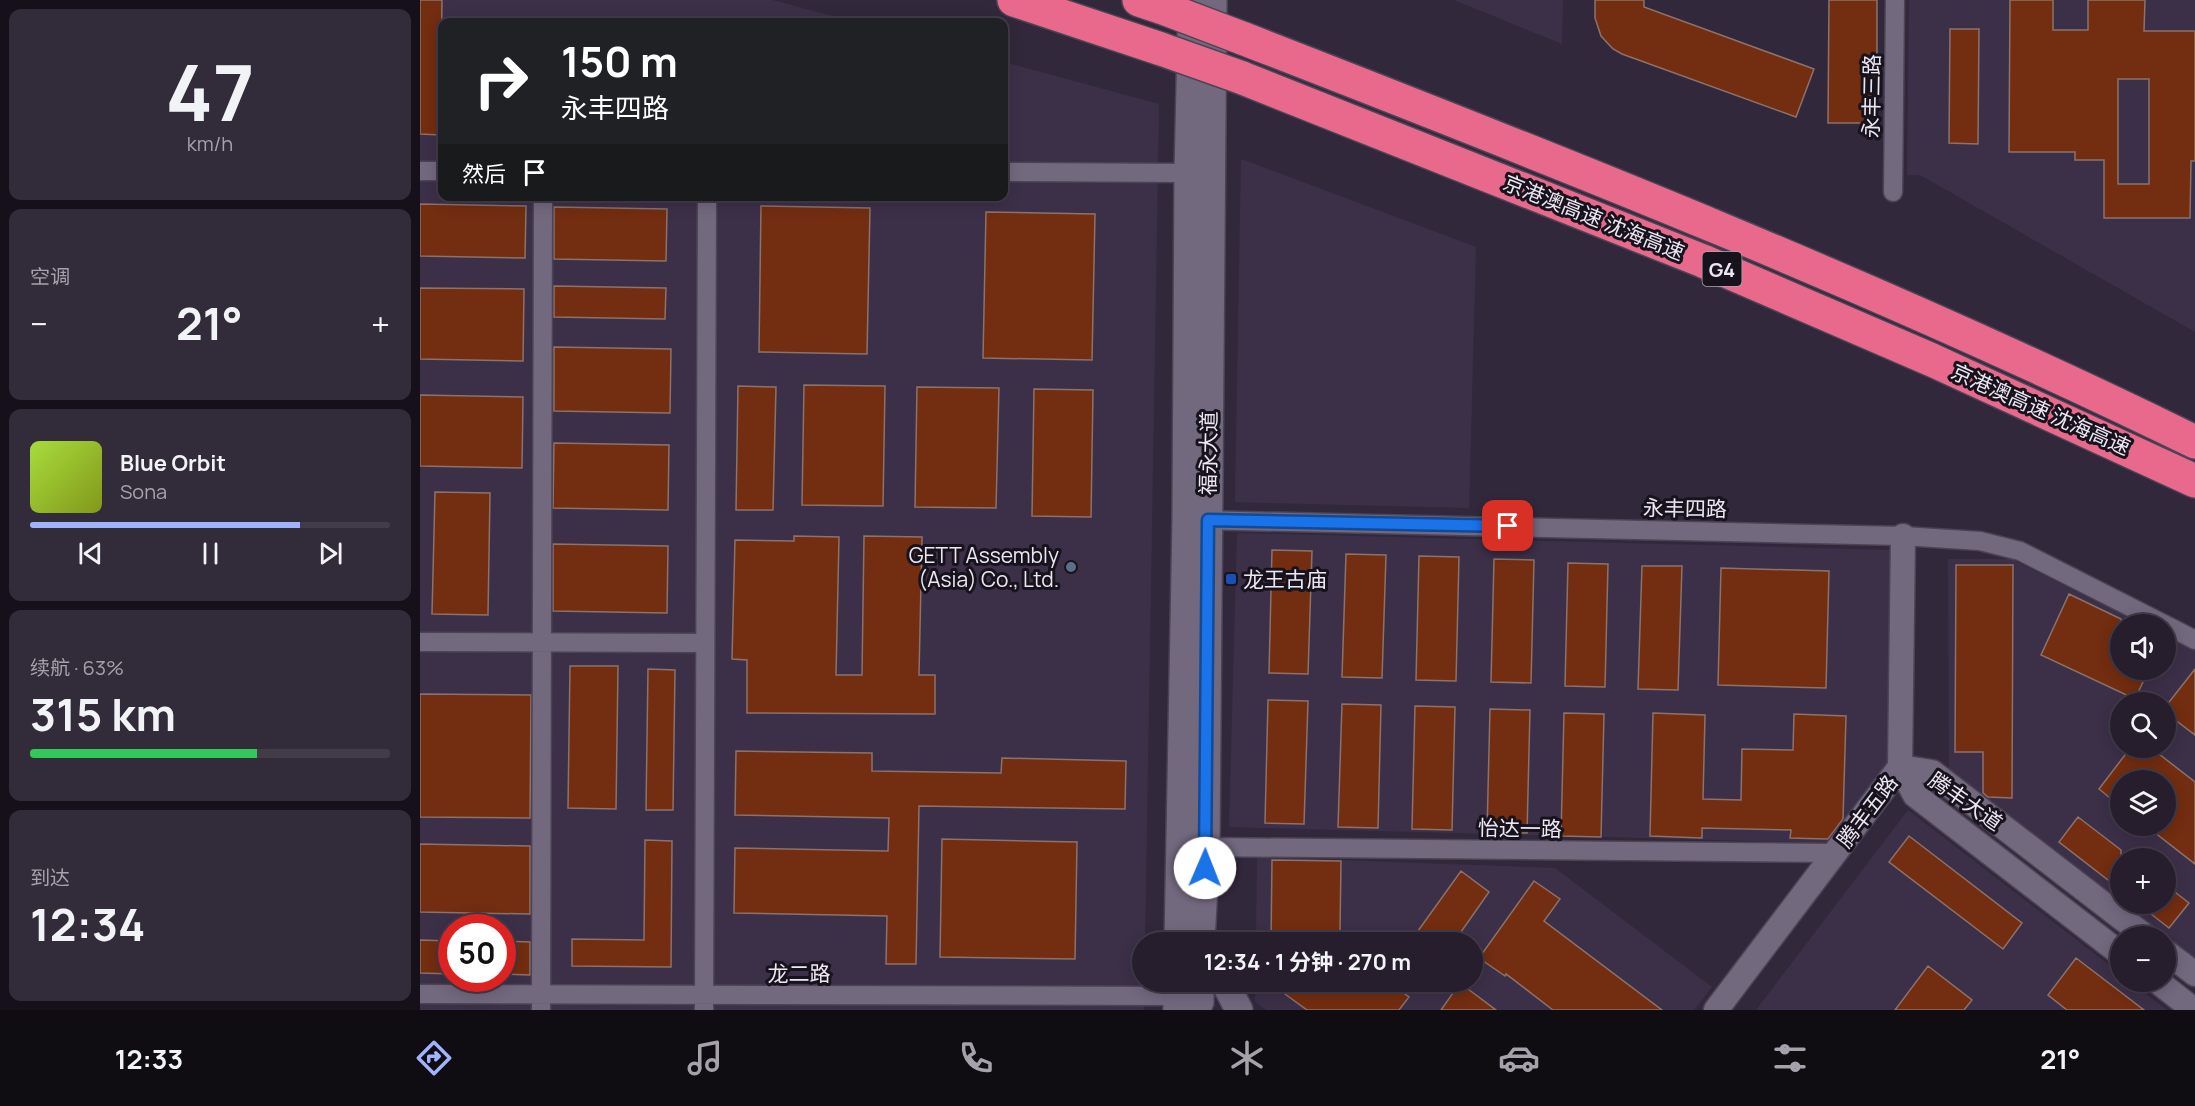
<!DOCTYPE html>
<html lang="zh">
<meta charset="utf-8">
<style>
:root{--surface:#261e2d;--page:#322b39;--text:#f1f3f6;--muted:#a4a2aa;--line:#423c49;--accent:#a0b3fd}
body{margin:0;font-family:Manrope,"Noto Sans SC",sans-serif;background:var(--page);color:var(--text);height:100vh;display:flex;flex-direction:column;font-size:22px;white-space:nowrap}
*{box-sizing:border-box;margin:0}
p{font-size:20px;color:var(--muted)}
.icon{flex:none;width:33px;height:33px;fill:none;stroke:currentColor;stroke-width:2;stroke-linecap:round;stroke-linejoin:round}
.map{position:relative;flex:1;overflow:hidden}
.details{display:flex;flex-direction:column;gap:9px;padding:9px;background:#151019;width:420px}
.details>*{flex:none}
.hud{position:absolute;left:18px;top:18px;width:570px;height:183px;border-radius:12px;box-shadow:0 3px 15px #0003,0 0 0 2px var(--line);background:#202124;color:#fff;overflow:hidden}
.fabs{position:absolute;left:1690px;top:614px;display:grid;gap:12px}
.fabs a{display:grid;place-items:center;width:66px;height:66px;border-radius:50%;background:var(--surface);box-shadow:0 3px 15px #0003,0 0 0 2px var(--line);font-size:30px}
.speed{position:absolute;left:18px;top:914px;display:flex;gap:12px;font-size:30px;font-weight:700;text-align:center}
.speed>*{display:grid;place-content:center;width:78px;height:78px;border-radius:50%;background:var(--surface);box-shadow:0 3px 15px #0003,0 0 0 2px var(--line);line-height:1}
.speed .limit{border:9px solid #d22;background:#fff;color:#111}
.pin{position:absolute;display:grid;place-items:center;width:51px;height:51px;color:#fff;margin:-26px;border-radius:12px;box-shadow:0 3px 9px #0006}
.me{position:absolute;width:66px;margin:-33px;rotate:1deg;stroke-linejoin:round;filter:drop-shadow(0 0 4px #0008)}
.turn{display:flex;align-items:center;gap:21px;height:126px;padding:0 24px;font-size:27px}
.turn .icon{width:78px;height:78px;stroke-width:2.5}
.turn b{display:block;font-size:42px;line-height:51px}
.then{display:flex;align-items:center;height:57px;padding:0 24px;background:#0003;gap:12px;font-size:22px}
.big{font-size:45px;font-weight:700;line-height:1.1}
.details .tile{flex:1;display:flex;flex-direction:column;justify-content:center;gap:9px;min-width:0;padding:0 21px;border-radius:12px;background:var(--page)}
.details .dial{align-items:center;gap:0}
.dial b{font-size:78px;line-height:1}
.song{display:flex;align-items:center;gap:18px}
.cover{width:72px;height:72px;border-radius:9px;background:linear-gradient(135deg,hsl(80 70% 55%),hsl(70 70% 35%))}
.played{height:6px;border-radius:3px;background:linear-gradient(90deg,var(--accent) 75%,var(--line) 75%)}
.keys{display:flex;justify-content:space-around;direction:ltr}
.heat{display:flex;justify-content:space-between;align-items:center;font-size:33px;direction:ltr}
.charge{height:9px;border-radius:4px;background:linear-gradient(90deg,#34c759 63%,var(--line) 0)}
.trip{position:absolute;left:712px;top:932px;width:351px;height:60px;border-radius:30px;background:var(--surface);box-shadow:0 3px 15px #0003,0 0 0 2px var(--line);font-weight:700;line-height:60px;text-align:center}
.dock{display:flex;height:96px;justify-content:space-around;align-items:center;background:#0f0c12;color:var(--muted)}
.dock .icon{width:42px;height:42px}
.dock .active{color:var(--accent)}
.dock b{font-size:27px;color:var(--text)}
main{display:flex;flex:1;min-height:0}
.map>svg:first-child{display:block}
.built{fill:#3c3049;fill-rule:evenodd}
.building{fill:#732d10;stroke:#8c7269;stroke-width:1.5;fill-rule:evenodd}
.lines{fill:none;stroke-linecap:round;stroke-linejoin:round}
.minor-casing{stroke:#4c4454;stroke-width:21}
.tertiary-casing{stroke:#4c4454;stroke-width:27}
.secondary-casing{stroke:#4c4454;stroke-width:30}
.motorway-casing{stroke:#4c4454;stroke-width:36}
.minor{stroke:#73697f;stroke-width:18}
.tertiary{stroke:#73697f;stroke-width:24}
.secondary{stroke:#73697f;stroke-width:27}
.motorway{stroke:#e9698d;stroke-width:33}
.motorway-bridge-casing{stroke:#4c4454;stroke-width:36;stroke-linecap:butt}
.motorway-bridge{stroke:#e9698d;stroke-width:33}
.route-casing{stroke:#114b97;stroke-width:15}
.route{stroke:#1a73e8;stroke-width:10}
.service-dot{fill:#5c6f8a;stroke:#17131c;stroke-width:2}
.transit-dot{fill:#1a4fb4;stroke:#17131c;stroke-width:2}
.labels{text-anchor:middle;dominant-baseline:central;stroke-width:6;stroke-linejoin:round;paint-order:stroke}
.shield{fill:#17131c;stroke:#aca7b2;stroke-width:1.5}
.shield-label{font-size:20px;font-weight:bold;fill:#ece6f3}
.street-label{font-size:21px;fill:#ece6f3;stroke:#17131c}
.poi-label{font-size:21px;fill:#ece6f3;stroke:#17131c;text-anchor:end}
</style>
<main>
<section class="details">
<div class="tile dial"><b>47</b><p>km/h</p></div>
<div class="tile"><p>空调</p>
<div class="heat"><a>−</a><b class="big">21°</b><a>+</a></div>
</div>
<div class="tile">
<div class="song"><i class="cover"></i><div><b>Blue Orbit</b><p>Sona</p></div></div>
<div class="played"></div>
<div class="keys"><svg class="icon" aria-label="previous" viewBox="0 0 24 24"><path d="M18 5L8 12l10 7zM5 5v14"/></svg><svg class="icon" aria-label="pause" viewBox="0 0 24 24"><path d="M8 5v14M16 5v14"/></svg><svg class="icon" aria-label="next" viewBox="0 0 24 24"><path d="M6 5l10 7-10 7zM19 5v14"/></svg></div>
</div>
<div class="tile"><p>续航 · 63%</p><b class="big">315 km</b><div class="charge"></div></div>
<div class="tile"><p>到达</p><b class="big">12:34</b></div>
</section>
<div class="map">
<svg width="1775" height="1010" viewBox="0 0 1775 1010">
<rect width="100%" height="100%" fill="#32283c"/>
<path class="built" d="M0 0H352L435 22H22V196H584V62L739 104 725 942H723L724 1010H0ZM32 927H82V978H32Z
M1034 0H1143L1142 44Z
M1489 0H1775V332L1500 175H1487Z
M821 159 1056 247 1049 508 815 502Z
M817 533 1474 550 1468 762 1411 843 809 827Z
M1528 559H1591L1722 624H1701V669H1746V636L1775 650V960L1702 903H1746V858H1701V902L1529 769ZM1701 702H1746V747H1701ZM1701 780H1746V825H1701Z
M1488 810 1701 974V981H1709L1747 1010H1336Z
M837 857 1135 868 1292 987 1274 1010H846L835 1002V981H1053V942H836Z"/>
<path class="building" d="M0 0H22L20 135 0 134Z
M1175 0H1224V7L1394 69 1376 117 1202 54 1193 49 1181 36 1175 18Z
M1409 0H1457V123H1408Z
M1590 0H1633V30H1668V0H1725L1724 31H1775V161H1771L1770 218H1684V160H1655V152H1589ZM1698 79H1729V184H1698Z
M1530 29H1559L1558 144 1529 143Z
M0 204 106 206 105 258 0 256Z
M341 206 450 208 447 354 339 352Z
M134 207 247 209 246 261 134 259Z
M566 212 675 214 672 360 563 358Z
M134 286 246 288 245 319 134 317Z
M0 288 104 289 103 361 0 359Z
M134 347 251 349 250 413 134 411Z
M384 385 465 386 463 506 382 505Z
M318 386 356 387 353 510H316Z
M497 387 579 388 576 508 495 507Z
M614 389 673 390 671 517 612 516Z
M0 395 103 397 102 468 0 466Z
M134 443 249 445 248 510 133 508Z
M15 492 70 493 68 615 12 614Z
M374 536 419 537 416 675H442L444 536 502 537 499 675H515V714L327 713V660L312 659 315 540 374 541Z
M133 544 248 546 247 613 133 611Z
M852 550 892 551 888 674 849 673Z
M926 554 966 555 962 678 922 677Z
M999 556 1039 557 1036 681 996 680Z
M1074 559 1114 560 1111 683 1071 682Z
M1148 563 1188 564 1185 687 1145 686Z
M1536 565H1593L1592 798 1568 797 1563 793V752H1535Z
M1222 566H1262L1258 690 1218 689Z
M1301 568 1409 571 1406 688 1298 685Z
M1649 594 1701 619V669H1729L1715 699 1621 655Z
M150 666H198L196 809 148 808Z
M228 669 255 670 253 810H226Z
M1775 669V735L1746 713V706Z
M0 694 111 695 110 818 0 817Z
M848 700 888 701 884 824 845 823Z
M922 704 961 705 958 828 918 827Z
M995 706 1035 707 1032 830 992 829Z
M1070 709 1110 710 1107 833 1067 832Z
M1144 713 1184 714 1181 837 1141 836Z
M1233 713 1285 715 1283 799 1321 800 1322 749 1373 750 1374 714 1426 716 1423 819 1408 839 1370 838 1371 830 1282 828V838L1230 836Z
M1711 747H1730L1775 782V864L1725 825H1746V780H1701V807L1679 789Z
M316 751 452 753V771L581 773 582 758 706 761 705 809 499 806 496 964H466L467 916 314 913 315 848 468 851 469 818 315 815Z
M1658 817 1701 850V890L1639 842Z
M1489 836 1602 923 1583 949 1469 862Z
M522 839 657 842 655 959 520 957Z
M225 840 252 841 251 967 152 966V939L224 940Z
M0 844 110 846V914L0 912Z
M852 860 921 861 920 930 937 942H851Z
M1041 871 1069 892 1034 942H990Z
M1114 881 1140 899 1124 921 1242 1010H1133L1086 974 1085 976 1059 958Z
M1746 885 1769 903 1749 928 1717 903H1746Z
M0 940 32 941V974L0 973Z
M82 941 110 942V975L82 974Z
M1656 958 1724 1010H1647L1628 995Z
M1508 966 1552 1000 1544 1010H1475Z
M847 981H967L989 997 979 1010H887Z
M1040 983 1076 1010H1021Z"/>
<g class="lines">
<defs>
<path id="minor" d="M0 171H22
M584 172 768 173
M1473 192 1475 0
M780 520 1483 536 1560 541 1600 551 1744 624
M1746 625 1775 640
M0 642 285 643
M786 847 1415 853
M0 994 757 996
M121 1010 123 196
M284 1010 287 196"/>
<path id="tertiary" d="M1480 767 1512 772 1725 936
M1480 767 1495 795 1701 954
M1746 952 1775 974
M1737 981 1774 1010
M1296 1010 1480 767 1483 536"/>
<path id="secondary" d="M758 942 766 520 768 173 772 0
M781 942 786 847 793 0
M804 981 819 1010
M757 1010V981
M766 1010 780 1002V981"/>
<path id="motorway" d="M594 0 741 49
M719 0 743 8
M822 38C1144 163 1465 290 1775 442
M820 77 1283 261 1512 360 1775 481"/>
</defs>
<use href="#minor" class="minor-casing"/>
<use href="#tertiary" class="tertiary-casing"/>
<use href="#secondary" class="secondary-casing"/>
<use href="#motorway" class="motorway-casing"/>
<use href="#minor" class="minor"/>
<use href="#tertiary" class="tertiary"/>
<use href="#secondary" class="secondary"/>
<use href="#motorway" class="motorway"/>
<defs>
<path id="motorway-bridge" d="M743 8 822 38
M741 49 820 77"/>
</defs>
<use href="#motorway-bridge" class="motorway-bridge-casing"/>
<use href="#motorway-bridge" class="motorway-bridge"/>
</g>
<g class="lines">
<defs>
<path id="route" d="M785 868 788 520 1088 526"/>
</defs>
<use href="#route" class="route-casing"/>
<use href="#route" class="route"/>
</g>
<circle class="service-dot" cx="651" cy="567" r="6"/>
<rect class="transit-dot" x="805" y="573" width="12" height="12" rx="3"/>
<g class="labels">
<rect class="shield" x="1282.5" y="252" width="39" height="34" rx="4.5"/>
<g class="shield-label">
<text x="1302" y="269">G4</text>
</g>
<g class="street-label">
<text transform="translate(1451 96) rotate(-89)">永丰三路</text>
<text transform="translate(1174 217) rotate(22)">京港澳高速 沈海高速</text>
<text transform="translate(1621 409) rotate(24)">京港澳高速 沈海高速</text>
<text transform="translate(788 453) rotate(-89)">福永大道</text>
<text transform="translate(1265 508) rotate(1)">永丰四路</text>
<text transform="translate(1546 801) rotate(35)">腾丰大道</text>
<text transform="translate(1447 811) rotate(-53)">腾丰五路</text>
<text transform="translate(1100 828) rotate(1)">怡达一路</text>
<text x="379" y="973">龙二路</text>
</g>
<g class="poi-label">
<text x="639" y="555">GETT Assembly<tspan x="639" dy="24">(Asia) Co., Ltd.</tspan></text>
<text x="823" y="579" text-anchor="start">龙王古庙</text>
</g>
</g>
</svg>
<div class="fabs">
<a><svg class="icon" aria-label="sound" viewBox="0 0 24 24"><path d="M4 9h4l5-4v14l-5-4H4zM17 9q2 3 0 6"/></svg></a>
<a><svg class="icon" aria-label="search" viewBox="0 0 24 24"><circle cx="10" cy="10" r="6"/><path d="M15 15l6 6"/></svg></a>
<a><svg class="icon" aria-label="layers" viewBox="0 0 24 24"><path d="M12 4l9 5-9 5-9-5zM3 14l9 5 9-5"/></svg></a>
<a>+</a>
<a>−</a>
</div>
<div class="speed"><div class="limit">50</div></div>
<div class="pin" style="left:1088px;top:526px;background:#d93025"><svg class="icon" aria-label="arrive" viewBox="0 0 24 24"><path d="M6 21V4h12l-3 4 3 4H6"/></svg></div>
<svg class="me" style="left:785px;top:868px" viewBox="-20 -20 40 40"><circle r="19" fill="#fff"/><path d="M0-13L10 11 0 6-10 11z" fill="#1a73e8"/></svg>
<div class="trip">12:34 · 1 分钟 · 270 m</div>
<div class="hud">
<div class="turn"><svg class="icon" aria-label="right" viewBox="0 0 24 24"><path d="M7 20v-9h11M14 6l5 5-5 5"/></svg><div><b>150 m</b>永丰四路</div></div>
<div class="then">然后<svg class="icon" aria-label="arrive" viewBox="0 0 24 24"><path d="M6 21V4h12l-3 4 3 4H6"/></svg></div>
</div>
</div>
</main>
<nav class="dock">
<b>12:33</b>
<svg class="icon active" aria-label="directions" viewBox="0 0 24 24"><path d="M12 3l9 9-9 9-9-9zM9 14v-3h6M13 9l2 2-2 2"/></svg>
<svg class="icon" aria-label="music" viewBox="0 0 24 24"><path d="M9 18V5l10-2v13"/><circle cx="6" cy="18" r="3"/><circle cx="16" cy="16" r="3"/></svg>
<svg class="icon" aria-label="phone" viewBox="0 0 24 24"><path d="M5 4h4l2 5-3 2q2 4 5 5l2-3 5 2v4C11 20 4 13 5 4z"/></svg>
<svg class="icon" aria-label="climate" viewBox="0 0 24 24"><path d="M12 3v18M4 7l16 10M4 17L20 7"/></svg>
<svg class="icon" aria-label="car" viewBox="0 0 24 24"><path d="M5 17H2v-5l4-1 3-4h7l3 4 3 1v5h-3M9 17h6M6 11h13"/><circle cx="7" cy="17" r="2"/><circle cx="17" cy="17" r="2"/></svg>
<svg class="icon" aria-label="filters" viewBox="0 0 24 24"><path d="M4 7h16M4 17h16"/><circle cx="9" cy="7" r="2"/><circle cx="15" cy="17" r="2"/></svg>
<b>21°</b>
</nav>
